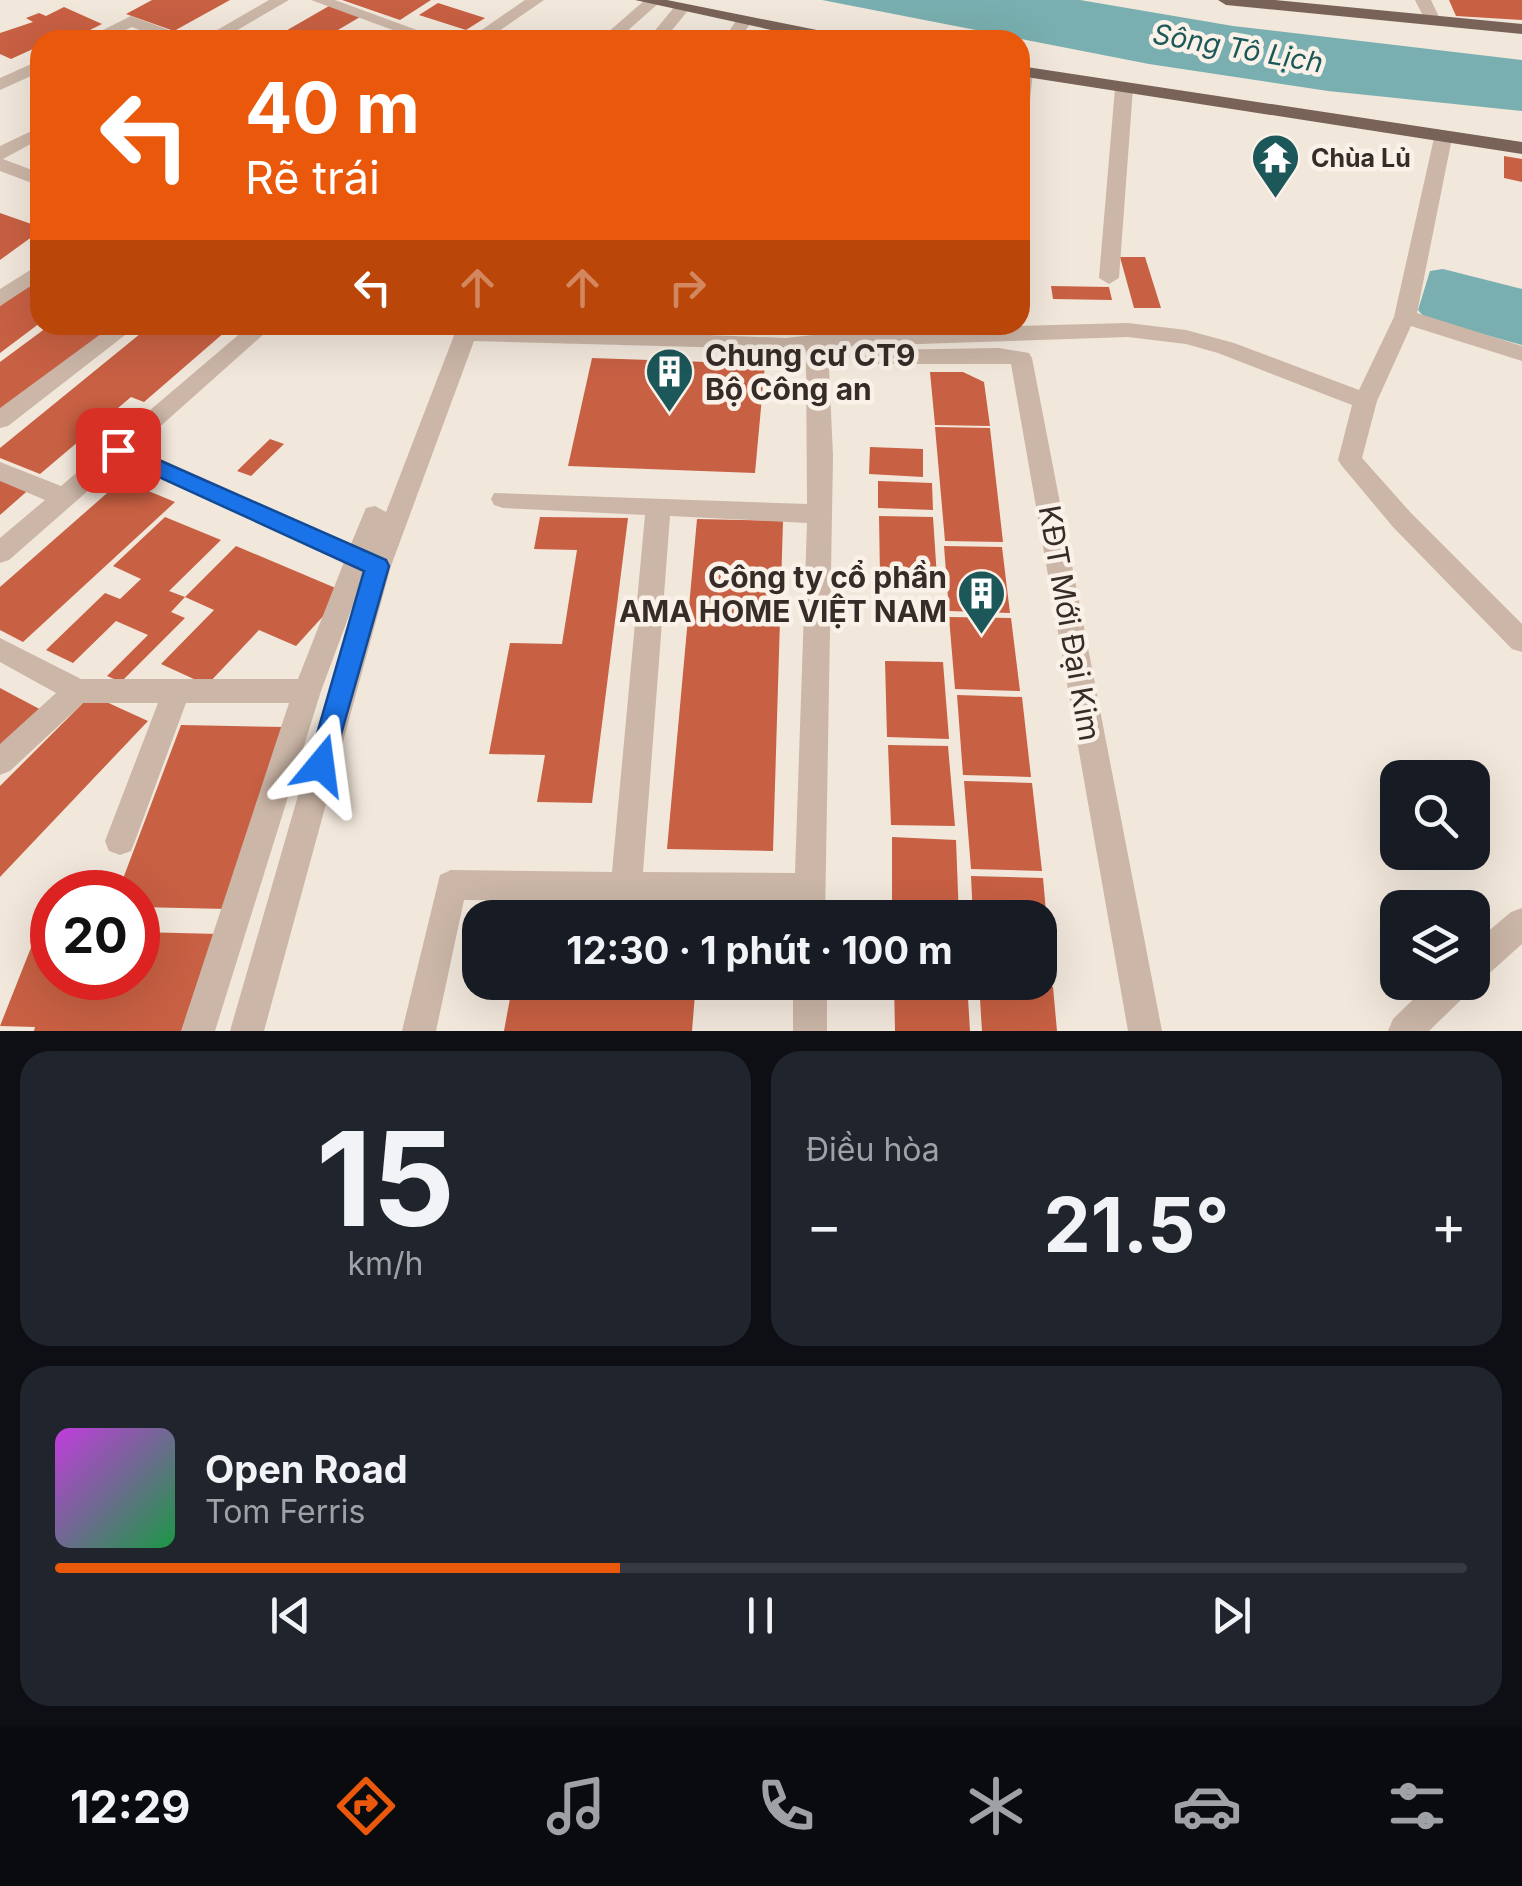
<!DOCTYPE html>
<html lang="vi">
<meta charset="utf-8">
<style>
:root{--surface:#171b24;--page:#20242c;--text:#f1f3f6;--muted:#9ea1a6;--line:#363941;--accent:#ea580c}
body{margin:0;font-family:Inter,sans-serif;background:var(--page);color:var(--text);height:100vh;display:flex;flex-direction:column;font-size:38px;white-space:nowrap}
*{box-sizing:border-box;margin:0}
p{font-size:32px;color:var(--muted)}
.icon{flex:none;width:55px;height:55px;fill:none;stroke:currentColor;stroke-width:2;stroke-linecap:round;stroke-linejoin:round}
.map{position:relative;height:1031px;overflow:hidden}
.sheet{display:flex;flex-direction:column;gap:20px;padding:20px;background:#0d0f14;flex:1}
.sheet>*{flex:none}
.top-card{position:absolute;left:30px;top:30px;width:1000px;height:305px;border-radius:30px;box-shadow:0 10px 40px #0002;background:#ea580c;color:#fff;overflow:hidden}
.fabs{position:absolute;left:1380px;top:760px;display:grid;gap:20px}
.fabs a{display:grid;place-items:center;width:110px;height:110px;border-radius:20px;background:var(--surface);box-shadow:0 10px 40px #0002;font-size:50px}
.speed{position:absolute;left:30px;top:870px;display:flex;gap:20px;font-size:50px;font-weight:700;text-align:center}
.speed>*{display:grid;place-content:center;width:130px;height:130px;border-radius:50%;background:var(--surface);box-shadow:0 10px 40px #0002;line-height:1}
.speed .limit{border:15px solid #d22;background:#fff;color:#111}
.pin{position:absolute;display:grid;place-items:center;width:85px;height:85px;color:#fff;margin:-42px;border-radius:20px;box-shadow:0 5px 15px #0006}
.me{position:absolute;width:110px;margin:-55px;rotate:16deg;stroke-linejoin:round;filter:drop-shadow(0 0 8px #0008)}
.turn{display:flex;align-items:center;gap:35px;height:210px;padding:0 50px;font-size:45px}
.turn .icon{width:130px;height:130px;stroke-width:2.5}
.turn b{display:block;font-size:70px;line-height:85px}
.lanes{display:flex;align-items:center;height:95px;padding:0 50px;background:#0003;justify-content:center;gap:50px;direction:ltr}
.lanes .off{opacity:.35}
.big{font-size:75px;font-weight:700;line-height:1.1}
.sheet .tile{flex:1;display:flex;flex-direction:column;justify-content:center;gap:15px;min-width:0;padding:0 35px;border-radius:30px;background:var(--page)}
.sheet .dial{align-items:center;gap:0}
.dial b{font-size:130px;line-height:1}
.song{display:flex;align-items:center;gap:30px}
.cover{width:120px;height:120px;border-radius:15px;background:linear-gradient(135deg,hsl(290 70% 55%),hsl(140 70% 35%))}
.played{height:10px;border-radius:5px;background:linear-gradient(90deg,var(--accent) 40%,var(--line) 40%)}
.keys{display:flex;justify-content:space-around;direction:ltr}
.heat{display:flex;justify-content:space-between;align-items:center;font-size:55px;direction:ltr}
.sheet .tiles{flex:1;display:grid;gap:20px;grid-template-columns:1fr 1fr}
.tile:last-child{grid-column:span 2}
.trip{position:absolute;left:462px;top:900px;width:595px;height:100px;border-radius:30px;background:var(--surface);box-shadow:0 10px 40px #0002;font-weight:700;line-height:100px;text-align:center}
.tabs{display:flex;height:160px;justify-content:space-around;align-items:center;background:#090b0e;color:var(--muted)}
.tabs .icon{width:70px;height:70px}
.tabs .on{color:var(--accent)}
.tabs b{font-size:45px;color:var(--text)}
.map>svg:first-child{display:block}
.water{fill:#79afb0}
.building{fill:#c86043}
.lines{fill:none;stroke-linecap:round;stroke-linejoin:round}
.minor{fill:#cbb6a7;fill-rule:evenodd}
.major{fill:#796358;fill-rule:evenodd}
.route{fill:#1a73e8;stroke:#114b97;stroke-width:2.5}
.labels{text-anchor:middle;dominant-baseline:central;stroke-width:9;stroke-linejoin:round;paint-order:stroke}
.far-poi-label{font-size:25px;font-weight:bold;fill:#372c28;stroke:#faf1e8;text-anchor:start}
.far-water-label{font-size:28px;font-style:italic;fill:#1c5759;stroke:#faf1e8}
.poi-label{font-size:30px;font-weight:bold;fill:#372c28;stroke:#faf1e8;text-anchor:start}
.street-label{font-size:30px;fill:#372c28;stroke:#faf1e8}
</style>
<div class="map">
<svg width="1522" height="1031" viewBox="0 0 1522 1031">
<rect width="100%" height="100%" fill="#f2e7db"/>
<path class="water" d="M822 0H1080L1233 26 1522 60V111L1328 91 1149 64Z
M1443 269 1522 289V345L1425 318 1418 310 1430 271Z"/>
<path class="building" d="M152 0H230L174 31 126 14Z
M342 0H431L400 20Z
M1449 0H1522V20L1456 16Z
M438 3 485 18 466 30 419 15Z
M329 6 360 17 321 40H270Z
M64 7 102 24 70 40H40V52L33 49 11 59 0 54V33L33 22 26 18 39 13 46 16Z
M1504 156 1522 159V182L1504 178Z
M0 213 40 227V231L0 260Z
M1120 257H1145L1161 308H1134Z
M40 277V323L0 353V306Z
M1051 286 1109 287 1112 300 1053 299Z
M50 325H117L0 417V362Z
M151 325H233L144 402 131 397 40 474 0 458V448Z
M592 358 765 364 755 473 568 466Z
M930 372H963L984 382 990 426 935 425Z
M935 427 990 428 1003 542 945 541Z
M270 439 284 444 251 476 237 471Z
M870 447 923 449V477L869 474Z
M0 472 33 486 0 515Z
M122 480 175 502 23 642 0 630V587Z
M878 481 932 483 933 510 878 508Z
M879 516 933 517 937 578 880 576Z
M165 517 221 540 169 591 185 597 171 612 185 618 121 682 107 676 148 635 116 621 73 663 46 650 105 593 120 599 141 579 113 566Z
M540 517 628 518 592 803 537 802 545 755 489 754 510 643 562 644 577 550 534 549Z
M697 519 783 521 773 851 667 849Z
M236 546 345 592 296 646 259 630 207 685 161 664 214 610 185 597Z
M944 546 1002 547 1010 613 949 611Z
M949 617 1011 618 1020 691 955 689Z
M885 661 943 662 949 739 887 737Z
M0 688 47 713 0 745Z
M91 695 148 721 0 877V786Z
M957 695 1022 697 1031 777 963 775Z
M181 725 284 727 227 909 138 907V892H118Z
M888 745 948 746 955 826 891 825Z
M964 781 1032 783 1042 871 971 869Z
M892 837 956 840 959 918H892Z
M971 876 1043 878 1052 979 1040 978V918H973Z
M38 930 52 931V978H138V932L219 934 189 1031H34L35 1027 0 1026Z
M513 982H696L692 1031H504Z
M894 982H967L970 1031H895Z
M979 983 1053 987 1057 1031H982Z"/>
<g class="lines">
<path class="minor" d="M269 0H289L220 40H200Z
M311 0H335L444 40H420Z
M525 0H544L486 40H467Z
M645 0 660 2 617 40H599Z
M1415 0H1431L1441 21 1439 24H1427Z
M676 5 690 8 664 40H647Z
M131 16 185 36 187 40H164L132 27 104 40H83Z
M744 16 752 21 739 40H723L738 18Z
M40 60V72L0 90V78Z
M1024 67 1033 72 1029 109 1020 114V68Z
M1124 83 1133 88 1119 278 1109 284 1099 278 1115 88Z
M40 127V139L3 159 40 173V186L0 171V146Z
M1443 132 1452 138 1417 313 1522 346V361L1411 326 1377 401 1362 458 1411 513 1522 624V652L1512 649 1393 527 1342 466 1338 460 1352 405 1218 353 1186 344 1128 337 828 347 833 456 825 918H793L794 903 464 900 436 1031H402L440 875 451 870 612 872 645 515 503 508 494 505 491 499 494 493 807 504 806 350 474 341 391 566 264 1031H230L354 602 321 691 215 1031H181L289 703H186L135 841 131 851 120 855 109 851 105 841 158 703H83L10 771 0 775V744L56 693 0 662V638L81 679H298L344 562 122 461 9 560 0 563V538L45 500 0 481V462L61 486 250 325H274L136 448 351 544 366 508 375 506 386 512 458 325 786 338 856 330 1128 323 1186 330 1234 343 1359 390 1394 317 1434 138ZM670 516 807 523 795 873 643 872Z
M40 264V280L0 306V289Z
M113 325H138L8 426 0 428V408Z
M999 348 1029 353 1032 358 1162 1031H1128L1011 364H875L864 357 875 350Z
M1522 908V944L1484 978 1472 983H1471L1467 994 1429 1031H1388L1393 1019 1431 982H1472V945L1511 912Z
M793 982H827V1031H793Z"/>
<path class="major" d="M635 0H667L842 35 850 40H817Z
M1218 0H1275L1522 24V34L1226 5Z
M1020 66 1522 142V154L1020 76Z"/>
</g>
<path class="route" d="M118 442 386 560 389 566 330 773 321 776 312 773 308 765 364 571 111 455 108 450Z"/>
<defs>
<symbol id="temple-pin" viewBox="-11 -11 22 30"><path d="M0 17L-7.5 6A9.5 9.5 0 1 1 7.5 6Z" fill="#1c5759" stroke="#faf1e8"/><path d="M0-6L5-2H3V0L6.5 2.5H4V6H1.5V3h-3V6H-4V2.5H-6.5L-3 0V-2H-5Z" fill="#fff"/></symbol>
<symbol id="building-pin" viewBox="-11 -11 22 30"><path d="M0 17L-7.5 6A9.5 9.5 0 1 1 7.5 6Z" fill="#1c5759" stroke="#faf1e8"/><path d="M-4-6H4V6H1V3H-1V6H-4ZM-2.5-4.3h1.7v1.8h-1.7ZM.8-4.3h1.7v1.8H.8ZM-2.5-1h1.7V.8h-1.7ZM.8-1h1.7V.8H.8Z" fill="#fff"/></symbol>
</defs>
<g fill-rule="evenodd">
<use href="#temple-pin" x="1248" y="130" width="55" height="75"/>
<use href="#building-pin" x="642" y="344" width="55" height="75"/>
<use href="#building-pin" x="954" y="566" width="55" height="75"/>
</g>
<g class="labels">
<g class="far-poi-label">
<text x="1311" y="158">Chùa Lủ</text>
</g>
<g class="far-water-label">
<text transform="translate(1238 48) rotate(10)">Sông Tô Lịch</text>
</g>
<g class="poi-label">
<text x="705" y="355">Chung cư CT9<tspan x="705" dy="34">Bộ Công an</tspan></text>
<text x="947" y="577" text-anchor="end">Công ty cổ phần<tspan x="947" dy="34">AMA HOME VIỆT NAM</tspan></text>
</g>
<g class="street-label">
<text transform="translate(1070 623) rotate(80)">KĐT Mới Đại Kim</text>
</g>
</g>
</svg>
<div class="fabs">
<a><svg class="icon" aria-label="search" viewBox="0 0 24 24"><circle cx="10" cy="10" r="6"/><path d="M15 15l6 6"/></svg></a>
<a><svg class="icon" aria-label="layers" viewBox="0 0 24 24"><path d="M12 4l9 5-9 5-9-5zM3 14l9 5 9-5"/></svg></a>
</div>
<div class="speed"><div class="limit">20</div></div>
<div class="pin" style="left:118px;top:450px;background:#d93025"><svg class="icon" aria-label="arrive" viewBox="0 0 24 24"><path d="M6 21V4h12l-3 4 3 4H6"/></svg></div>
<svg class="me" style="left:321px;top:765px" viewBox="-20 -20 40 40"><path d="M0-17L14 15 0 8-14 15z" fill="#1a73e8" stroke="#fff" stroke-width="4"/></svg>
<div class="trip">12:30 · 1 phút · 100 m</div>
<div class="top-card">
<div class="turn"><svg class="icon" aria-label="left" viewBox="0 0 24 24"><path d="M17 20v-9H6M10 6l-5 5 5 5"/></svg><div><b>40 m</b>Rẽ trái</div></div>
<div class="lanes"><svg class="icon" aria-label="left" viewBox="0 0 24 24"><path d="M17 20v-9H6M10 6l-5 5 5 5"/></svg><svg class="icon off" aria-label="ahead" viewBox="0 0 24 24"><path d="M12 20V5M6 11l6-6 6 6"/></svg><svg class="icon off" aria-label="ahead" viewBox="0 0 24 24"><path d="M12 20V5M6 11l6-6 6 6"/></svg><svg class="icon off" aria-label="right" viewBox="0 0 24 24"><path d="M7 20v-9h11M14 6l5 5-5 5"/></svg></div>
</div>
</div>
<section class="sheet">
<div class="tiles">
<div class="tile dial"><b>15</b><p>km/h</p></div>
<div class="tile"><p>Điều hòa</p>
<div class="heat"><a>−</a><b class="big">21.5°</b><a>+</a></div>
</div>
<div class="tile">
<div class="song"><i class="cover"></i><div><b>Open Road</b><p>Tom Ferris</p></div></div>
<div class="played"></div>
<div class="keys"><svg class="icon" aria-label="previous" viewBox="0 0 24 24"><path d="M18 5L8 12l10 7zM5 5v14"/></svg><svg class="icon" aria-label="pause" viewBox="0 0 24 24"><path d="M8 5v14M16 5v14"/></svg><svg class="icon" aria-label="next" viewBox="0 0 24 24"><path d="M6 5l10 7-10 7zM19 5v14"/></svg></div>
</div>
</div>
</section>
<nav class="tabs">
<b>12:29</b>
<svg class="icon on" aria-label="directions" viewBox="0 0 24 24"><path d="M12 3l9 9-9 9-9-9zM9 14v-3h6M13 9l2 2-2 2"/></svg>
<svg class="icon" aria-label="music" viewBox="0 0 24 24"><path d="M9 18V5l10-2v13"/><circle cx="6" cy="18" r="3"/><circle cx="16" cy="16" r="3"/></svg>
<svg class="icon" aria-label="phone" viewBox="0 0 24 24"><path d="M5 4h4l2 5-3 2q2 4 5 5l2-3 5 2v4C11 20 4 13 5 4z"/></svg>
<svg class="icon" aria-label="climate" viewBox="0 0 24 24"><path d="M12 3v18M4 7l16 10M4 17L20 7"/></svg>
<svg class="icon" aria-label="car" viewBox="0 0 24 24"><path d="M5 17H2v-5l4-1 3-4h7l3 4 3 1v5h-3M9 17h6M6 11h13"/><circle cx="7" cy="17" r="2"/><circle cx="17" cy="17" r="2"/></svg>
<svg class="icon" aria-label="filters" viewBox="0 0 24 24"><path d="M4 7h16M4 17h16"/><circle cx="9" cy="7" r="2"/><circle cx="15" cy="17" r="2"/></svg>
</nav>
